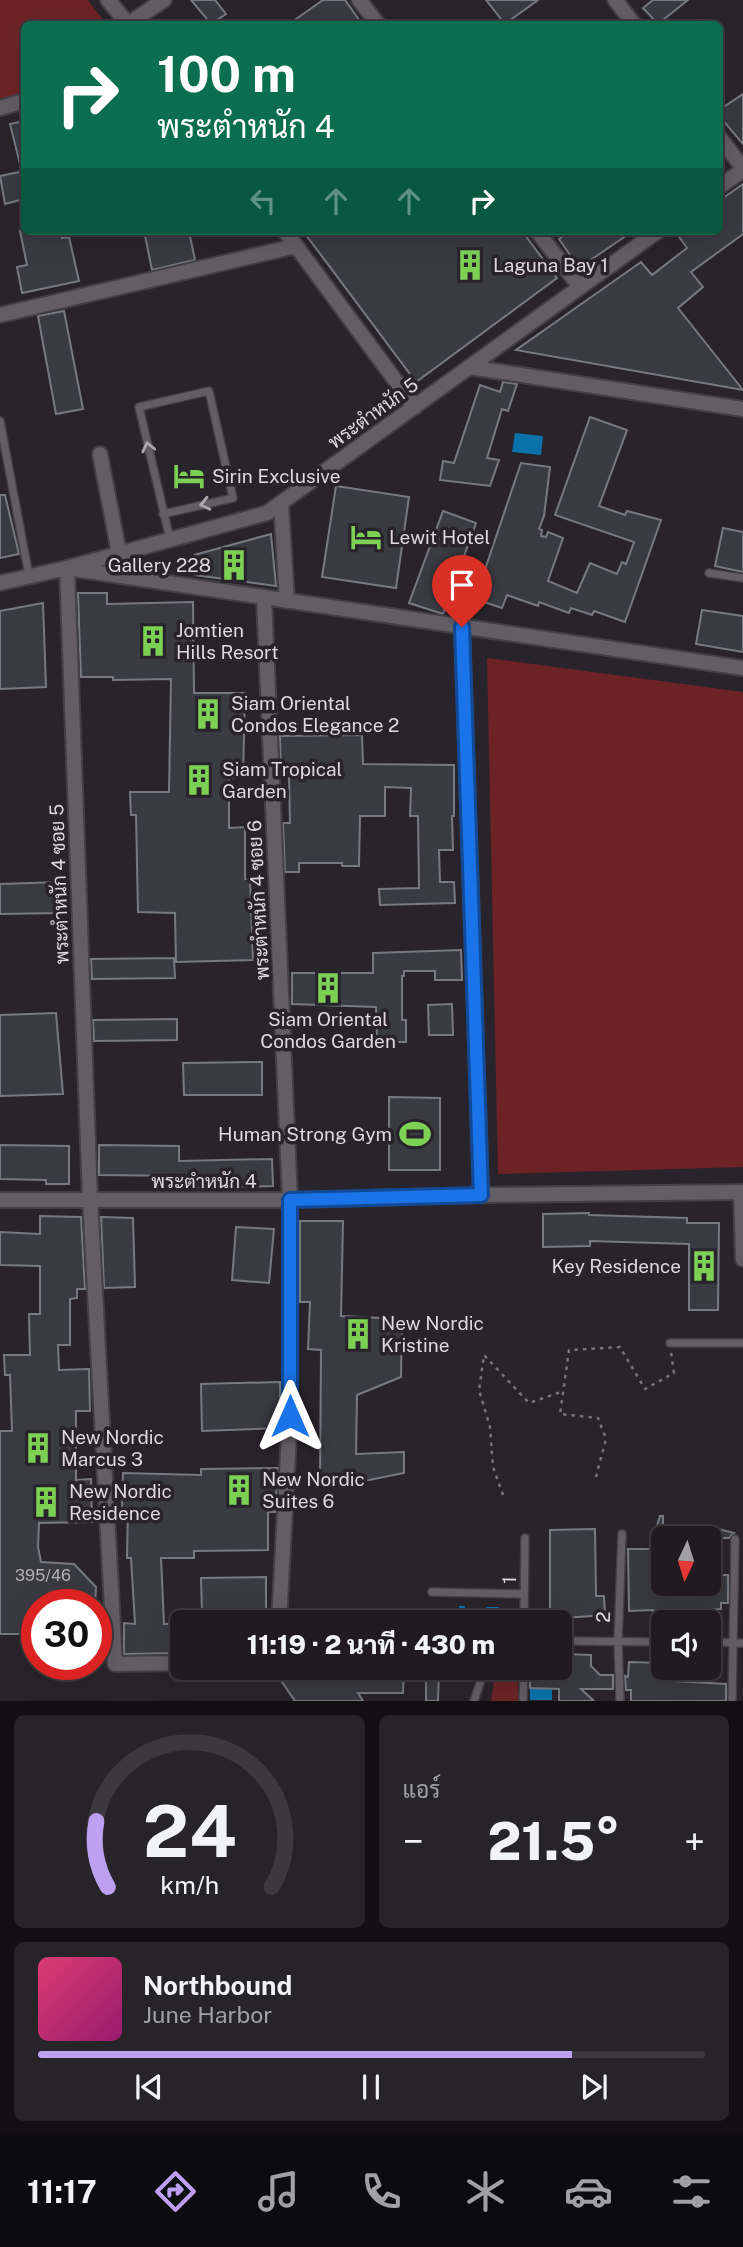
<!DOCTYPE html>
<html lang="th">
<meta charset="utf-8">
<style>
:root{--surface:#1f1b20;--page:#272429;--text:#f1f3f6;--muted:#a1a1a5;--line:#3c393e;--accent:#bca0f2}
body{margin:0;font-family:"Public Sans",Sarabun,sans-serif;background:var(--page);color:var(--text);height:100vh;display:flex;flex-direction:column;font-size:26px;white-space:nowrap}
*{box-sizing:border-box;margin:0}
p{font-size:23px;color:var(--muted)}
.icon{flex:none;width:38px;height:38px;fill:none;stroke:currentColor;stroke-width:2;stroke-linecap:round;stroke-linejoin:round}
.map{position:relative;height:1701px;overflow:hidden}
.side{display:flex;flex-direction:column;gap:14px;padding:14px;background:#110f12;flex:1}
.side>*{flex:none}
.guide{position:absolute;left:21px;top:21px;width:702px;height:214px;border-radius:10px;box-shadow:0 7px 28px #0002,0 0 0 2px var(--line);background:#0b6e4f;color:#fff;overflow:hidden}
.needle{width:46px;rotate:184deg}
.buttons{position:absolute;left:651px;top:1526px;display:grid;gap:14px}
.buttons a{display:grid;place-items:center;width:70px;height:70px;border-radius:10px;background:var(--surface);box-shadow:0 7px 28px #0002,0 0 0 2px var(--line);font-size:35px}
.speed{position:absolute;left:21px;top:1589px;display:flex;gap:14px;font-size:35px;font-weight:700;text-align:center}
.speed>*{display:grid;place-content:center;width:91px;height:91px;border-radius:50%;background:var(--surface);box-shadow:0 7px 28px #0002,0 0 0 2px var(--line);line-height:1}
.speed .limit{border:10px solid #d22;background:#fff;color:#111}
.pin{position:absolute;display:grid;place-items:center;width:60px;height:60px;color:#fff;margin:-72px -30px;border-radius:50% 50% 50% 0;rotate:-45deg;box-shadow:0 0 7px #0007}
.pin .icon{rotate:45deg}
.me{position:absolute;width:77px;margin:-38px;rotate:0deg;stroke-linejoin:round;filter:drop-shadow(0 0 5px #0008)}
.turn{display:flex;align-items:center;gap:24px;height:147px;padding:0 21px;font-size:32px}
.turn .icon{width:91px;height:91px;stroke-width:2.5}
.turn b{display:block;font-size:49px;line-height:60px}
.lanes{display:flex;align-items:center;height:66px;padding:0 21px;background:#0003;justify-content:center;gap:35px;direction:ltr}
.lanes .off{opacity:.35}
.big{font-size:52px;font-weight:800;line-height:1.1}
.side .widget{flex:1;display:flex;flex-direction:column;justify-content:center;gap:10px;min-width:0;padding:0 24px;border-radius:10px;background:var(--page)}
.side .dial{align-items:center;gap:0}
.dial svg{height:182px;overflow:visible;fill:none;stroke:var(--line);stroke-width:7;stroke-linecap:round;text-anchor:middle}
.dial text{fill:var(--text);stroke:none}
.song{display:flex;align-items:center;gap:21px}
.cover{width:84px;height:84px;border-radius:10px;background:linear-gradient(135deg,hsl(340 70% 55%),hsl(320 70% 35%))}
.played{height:7px;border-radius:4px;background:linear-gradient(90deg,var(--accent) 80%,var(--line) 80%)}
.keys{display:flex;justify-content:space-around;direction:ltr}
.heat{display:flex;justify-content:space-between;align-items:center;font-size:38px;direction:ltr}
.side .tiles{flex:1;display:grid;gap:14px;grid-template-columns:1fr 1fr}
.widget:last-child{grid-column:span 2}
.trip{position:absolute;left:170px;top:1610px;width:402px;height:70px;border-radius:10px;background:var(--surface);box-shadow:0 7px 28px #0002,0 0 0 2px var(--line);font-weight:800;line-height:70px;text-align:center}
.tab-bar{display:flex;height:112px;justify-content:space-around;align-items:center;background:#0c0b0d;color:var(--muted)}
.tab-bar .icon{width:49px;height:49px}
.tab-bar .on{color:var(--accent)}
.tab-bar b{font-size:32px;color:var(--text)}
.map>svg:first-child{display:block}
.green{fill:#6d2326}
.water{fill:#0a72aa}
.building{fill:#393a42;stroke:#777982;stroke-width:2}
.lines{fill:none;stroke-linecap:round;stroke-linejoin:round}
.lane-casing{stroke:#423f45;stroke-width:10}
.street-casing{stroke:#423f45;stroke-width:18}
.path{stroke:#78747a;stroke-width:2.5;stroke-dasharray:3.5 5;stroke-linecap:butt}
.lane{stroke:#635e66;stroke-width:7}
.street{stroke:#635e66;stroke-width:14}
.oneway{stroke:#aca8af}
.route-casing{stroke:#114b97;stroke-width:18}
.route{stroke:#1a73e8;stroke-width:12}
.labels{text-anchor:middle;dominant-baseline:central;stroke-width:7;stroke-linejoin:round;paint-order:stroke}
.number-label{font-size:16px;fill:#b4b2b8}
.poi-label{font-size:19px;fill:#dddadf;stroke:#29242b;text-anchor:start}
.street-label{font-size:19px;fill:#dddadf;stroke:#29242b}
</style>
<div class="map">
<svg width="743" height="1701" viewBox="0 0 743 1701">
<rect width="100%" height="100%" fill="#29242b"/>
<path class="green" d="M0 0H88L106 24H24V93L0 99Z
M487 658 743 692V1167L498 1174Z
M496 1668H518V1701H491Z"/>
<path class="water" d="M515 433 543 436 541 455 512 452Z
M459 1606H465V1610H472L473 1614H486V1607H499L498 1622 454 1621V1610H459Z
M530 1689H552V1700H530Z"/>
<path class="building" d="M191 0H215L226 14 211 24Z
M323 0H345L362 24H289Z
M486 0H538L505 24Z
M653 0H688L658 24 643 8Z
M743 94V144L719 116V110Z
M24 121V164H20L10 124Z
M24 171V199L5 204 0 176Z
M743 184V234L691 272 703 287 678 308 743 390 516 350 641 262 652 275 687 248 675 231H719V201Z
M20 231H61L62 238 69 237 79 281 22 293 17 267 27 265Z
M144 231H189L195 260 152 270Z
M303 231H522L557 278 416 382Z
M571 231H633L579 268 559 239Z
M64 311 83 409 56 414 38 316Z
M503 382 517 384 508 411 502 409 487 458 499 460 490 486 440 480 443 461 454 463 480 385 500 392Z
M590 417 627 430 599 506 625 515 627 511 661 520 625 622 594 611 592 615 571 608 569 613 539 602 538 606 507 595 502 608 475 599 521 463 550 467 544 516 539 529 542 530 541 536 546 537 548 532 563 538 548 581 577 593 590 563 617 574 622 562 626 564 634 542 555 515Z
M336 486 409 497 396 588 322 577Z
M0 495H5L19 554 0 558Z
M443 511 476 523 443 614 409 603Z
M723 528 743 532V572L715 566Z
M271 534 276 586 195 575 194 555Z
M78 593H107V604L193 602 194 693H245L243 778H229V828L245 827V879H250L253 960 176 962 175 913 138 912 136 815H131L130 792H169L171 679 113 680V677H81Z
M43 603 46 687 0 689V611Z
M702 610 743 616V652L696 644Z
M362 735 363 764 454 765V816H452L453 850H439L440 882H454L455 903 380 905 379 889 419 888 418 816H410L411 788 385 787V816H360L359 866H342V863H299V872H285L283 823H290L289 778H281L280 736Z
M59 882 60 913 0 914V884Z
M461 950 462 980H435V971H404V976H402V1020H406V1042H377L376 1007 292 1004V973H373V953Z
M174 958 175 978 92 979 91 959Z
M452 1004 453 1035H429L428 1005Z
M56 1013 63 1094 0 1096V1015Z
M177 1019V1040L94 1041 93 1020Z
M262 1062V1095H184L183 1063Z
M389 1097 440 1098V1170H389Z
M0 1145 69 1146V1184H46V1180L0 1179Z
M99 1145 179 1146V1161L272 1159 273 1186 183 1188V1176L99 1175Z
M589 1213V1215L687 1218V1223H719L718 1310H689V1244L590 1241V1246L543 1247V1214Z
M40 1216 81 1217 85 1289H77V1298L70 1299V1345H58L59 1370 89 1369 90 1411H76V1480L91 1479 92 1522 39 1523 38 1547 41 1562 74 1564 96 1587 95 1605H37V1634H0V1431H12L10 1375H5L4 1355H30L29 1314H40V1266L0 1265V1232L40 1234Z
M101 1217 133 1218 135 1287 104 1288Z
M300 1221H343L341 1316 402 1319 401 1377 357 1395 356 1454 404 1452V1473L369 1480 320 1481 321 1350 308 1349 310 1302H300Z
M236 1227 274 1229 269 1283 232 1280Z
M280 1382V1428L202 1431 201 1384Z
M278 1468 275 1512H268V1550L194 1551V1558H161L164 1624H182V1653L124 1654V1623L135 1624 131 1558H127L128 1508H122L123 1473 201 1475V1469Z
M660 1516H663V1584H709V1538H669V1528L711 1527 734 1533 729 1538H719L721 1575H728V1603H721V1609L696 1610 694 1617 662 1618 653 1616V1610L629 1611 628 1549H650Z
M595 1529 596 1596H604L605 1615 550 1619V1530Z
M266 1577V1611L202 1612 201 1578Z
M560 1654 591 1655V1666L600 1675H613V1689H581L594 1701H559V1689L530 1688V1669H560Z
M629 1662 663 1663V1668H674V1681L726 1684V1701H631V1690H626L625 1676 628 1677Z
M283 1668H404L403 1693H358L363 1701H295L282 1682Z
M426 1668H439L438 1701H426Z"/>
<g class="lines">
<defs>
<path id="lane" d="M0 421 29 576
M163 514 233 498 209 391 139 407 170 539
M709 573 743 578
M670 1343H743
M432 1592 524 1594
M524 1622 525 1538
M560 1641 663 1642
M709 1642 743 1643
M96 1645 113 1640
M474 1701 485 1668
M523 1701 524 1668
M620 1701 618 1641 622 1534
M732 1701 735 1539"/>
<path id="street" d="M108 0 128 24 164 0
M359 0 378 24
M615 0 634 24
M0 108 24 101
M719 137 743 168
M719 187 743 170
M285 231 415 407
M537 231 580 287
M0 315 296 246
M469 367 743 409
M100 454 119 553
M281 503 287 601
M0 583 67 568 267 513 658 231
M264 598 290 1200V1416L279 1622
M462 627 481 1195
M741 1192 743 1259
M0 1200H290L481 1195 743 1192
M182 1663 115 1664 90 1199 67 568 743 668"/>
</defs>
<use href="#lane" class="lane-casing"/>
<use href="#street" class="street-casing"/>
<path class="path" d="M596 1477 606 1439 598 1418 560 1414 569 1350 620 1347 645 1389 674 1373 671 1352
M503 1495 493 1467 490 1427 479 1390 484 1355 529 1403 564 1391"/>
<use href="#lane" class="lane"/>
<use href="#street" class="street"/>
</g>
<defs><path id="oneway-chevron" d="M-2-3.5L2.5 0L-2 3.5" fill="none" stroke-width="1.6" stroke-linecap="round" stroke-linejoin="round" transform="scale(1.75)"/></defs>
<g class="oneway">
<use href="#oneway-chevron" transform="translate(148 447) rotate(-103)"/>
<use href="#oneway-chevron" transform="translate(205 504) rotate(167)"/>
</g>
<g class="lines">
<defs>
<path id="route" d="M290 1416V1200L481 1195 462 627"/>
</defs>
<use href="#route" class="route-casing"/>
<use href="#route" class="route"/>
</g>
<defs>
<symbol id="building-bare" viewBox="-9 -9 18 18"><path d="M-4-6H4V6H1V3H-1V6H-4ZM-2.5-4.3h1.7v1.8h-1.7ZM.8-4.3h1.7v1.8H.8ZM-2.5-1h1.7V.8h-1.7ZM.8-1h1.7V.8H.8Z" fill="#7cd155" stroke="#29242b" stroke-width="2.5" paint-order="stroke"/></symbol>
<symbol id="hotel-bare" viewBox="-9 -9 18 18"><path d="M-6-4.5h1.5V1H6V5H4.5V3h-9V5H-6ZM-4 0a1.8 1.8 0 1 1 3.6 0ZM.5 0V-2.5h3Q6-2.5 6 0Z" fill="#7cd155" stroke="#29242b" stroke-width="2.5" paint-order="stroke"/></symbol>
<symbol id="stadium-bare" viewBox="-9 -9 18 18"><path d="M0-5a6.5 5 0 1 0 0 10a6.5 5 0 1 0 0-10ZM-3.5-1.8h7v3.6h-7Z" fill="#7cd155" stroke="#29242b" stroke-width="2.5" paint-order="stroke"/></symbol>
</defs>
<g fill-rule="evenodd">
<use href="#building-bare" x="448" y="243" width="44" height="44"/>
<use href="#hotel-bare" x="167" y="454" width="44" height="44"/>
<use href="#hotel-bare" x="344" y="515" width="44" height="44"/>
<use href="#building-bare" x="212" y="543" width="44" height="44"/>
<use href="#building-bare" x="131" y="619" width="44" height="44"/>
<use href="#building-bare" x="186" y="692" width="44" height="44"/>
<use href="#building-bare" x="177" y="758" width="44" height="44"/>
<use href="#building-bare" x="306" y="966" width="44" height="44"/>
<use href="#stadium-bare" x="393" y="1112" width="44" height="44"/>
<use href="#building-bare" x="682" y="1244" width="44" height="44"/>
<use href="#building-bare" x="336" y="1312" width="44" height="44"/>
<use href="#building-bare" x="16" y="1426" width="44" height="44"/>
<use href="#building-bare" x="217" y="1468" width="44" height="44"/>
<use href="#building-bare" x="24" y="1480" width="44" height="44"/>
</g>
<g class="labels">
<g class="number-label">
<text x="43" y="1575">395/46</text>
</g>
<g class="poi-label">
<text x="493" y="265">Laguna Bay 1</text>
<text x="212" y="476">Sirin Exclusive</text>
<text x="389" y="537">Lewit Hotel</text>
<text x="211" y="565" text-anchor="end">Gallery 228</text>
<text x="176" y="630">Jomtien<tspan x="176" dy="22">Hills Resort</tspan></text>
<text x="231" y="703">Siam Oriental<tspan x="231" dy="22">Condos Elegance 2</tspan></text>
<text x="222" y="769">Siam Tropical<tspan x="222" dy="22">Garden</tspan></text>
<text x="328" y="1019" text-anchor="middle">Siam Oriental<tspan x="328" dy="22">Condos Garden</tspan></text>
<text x="392" y="1134" text-anchor="end">Human Strong Gym</text>
<text x="681" y="1266" text-anchor="end">Key Residence</text>
<text x="381" y="1323">New Nordic<tspan x="381" dy="22">Kristine</tspan></text>
<text x="61" y="1437">New Nordic<tspan x="61" dy="22">Marcus 3</tspan></text>
<text x="262" y="1479">New Nordic<tspan x="262" dy="22">Suites 6</tspan></text>
<text x="69" y="1491">New Nordic<tspan x="69" dy="22">Residence</tspan></text>
</g>
<g class="street-label">
<text transform="translate(373 413) rotate(-36)">พระตำหนัก 5</text>
<text transform="translate(59 884) rotate(-92)">พระตำหนัก 4 ซอย 5</text>
<text transform="translate(258 900) rotate(-93)">พระตำหนัก 4 ซอย 6</text>
<text x="204" y="1181">พระตำหนัก 4</text>
<text transform="translate(509 1580) rotate(-89)">1</text>
<text transform="translate(603 1617) rotate(-88)">2</text>
</g>
</g>
</svg>
<div class="buttons">
<a><svg class="needle" viewBox="-14 -14 28 28"><path d="M0-13l5 13h-10z" fill="#e53935"/><path d="M0 13l5-13h-10z" fill="#a1a1a5"/></svg></a>
<a><svg class="icon" aria-label="sound" viewBox="0 0 24 24"><path d="M4 9h4l5-4v14l-5-4H4zM17 9q2 3 0 6"/></svg></a>
</div>
<div class="speed"><div class="limit">30</div></div>
<div class="pin" style="left:462px;top:627px;background:#d93025"><svg class="icon" aria-label="arrive" viewBox="0 0 24 24"><path d="M6 21V4h12l-3 4 3 4H6"/></svg></div>
<svg class="me" style="left:290px;top:1416px" viewBox="-20 -20 40 40"><path d="M0-17L14 15 0 8-14 15z" fill="#1a73e8" stroke="#fff" stroke-width="4"/></svg>
<div class="trip">11:19 · 2 นาที · 430 m</div>
<div class="guide">
<div class="turn"><svg class="icon" aria-label="right" viewBox="0 0 24 24"><path d="M7 20v-9h11M14 6l5 5-5 5"/></svg><div><b>100 m</b>พระตำหนัก 4</div></div>
<div class="lanes"><svg class="icon off" aria-label="left" viewBox="0 0 24 24"><path d="M17 20v-9H6M10 6l-5 5 5 5"/></svg><svg class="icon off" aria-label="ahead" viewBox="0 0 24 24"><path d="M12 20V5M6 11l6-6 6 6"/></svg><svg class="icon off" aria-label="ahead" viewBox="0 0 24 24"><path d="M12 20V5M6 11l6-6 6 6"/></svg><svg class="icon" aria-label="right" viewBox="0 0 24 24"><path d="M7 20v-9h11M14 6l5 5-5 5"/></svg></div>
</div>
</div>
<section class="side">
<div class="tiles">
<div class="widget dial"><svg viewBox="0 0 100 80">
<path d="M14 69A42 42 0 1 1 86 69"/>
<path d="M14 69A42 42 0 0 1 9 40" stroke="#bca0f2"/>
<text x="50" y="56" font-size="32" font-weight="700">24</text>
<text x="50" y="72" font-size="11">km/h</text>
</svg></div>
<div class="widget"><p>แอร์</p>
<div class="heat"><a>−</a><b class="big">21.5°</b><a>+</a></div>
</div>
<div class="widget">
<div class="song"><i class="cover"></i><div><b>Northbound</b><p>June Harbor</p></div></div>
<div class="played"></div>
<div class="keys"><svg class="icon" aria-label="previous" viewBox="0 0 24 24"><path d="M18 5L8 12l10 7zM5 5v14"/></svg><svg class="icon" aria-label="pause" viewBox="0 0 24 24"><path d="M8 5v14M16 5v14"/></svg><svg class="icon" aria-label="next" viewBox="0 0 24 24"><path d="M6 5l10 7-10 7zM19 5v14"/></svg></div>
</div>
</div>
</section>
<nav class="tab-bar">
<b>11:17</b>
<svg class="icon on" aria-label="directions" viewBox="0 0 24 24"><path d="M12 3l9 9-9 9-9-9zM9 14v-3h6M13 9l2 2-2 2"/></svg>
<svg class="icon" aria-label="music" viewBox="0 0 24 24"><path d="M9 18V5l10-2v13"/><circle cx="6" cy="18" r="3"/><circle cx="16" cy="16" r="3"/></svg>
<svg class="icon" aria-label="phone" viewBox="0 0 24 24"><path d="M5 4h4l2 5-3 2q2 4 5 5l2-3 5 2v4C11 20 4 13 5 4z"/></svg>
<svg class="icon" aria-label="climate" viewBox="0 0 24 24"><path d="M12 3v18M4 7l16 10M4 17L20 7"/></svg>
<svg class="icon" aria-label="car" viewBox="0 0 24 24"><path d="M5 17H2v-5l4-1 3-4h7l3 4 3 1v5h-3M9 17h6M6 11h13"/><circle cx="7" cy="17" r="2"/><circle cx="17" cy="17" r="2"/></svg>
<svg class="icon" aria-label="filters" viewBox="0 0 24 24"><path d="M4 7h16M4 17h16"/><circle cx="9" cy="7" r="2"/><circle cx="15" cy="17" r="2"/></svg>
</nav>
